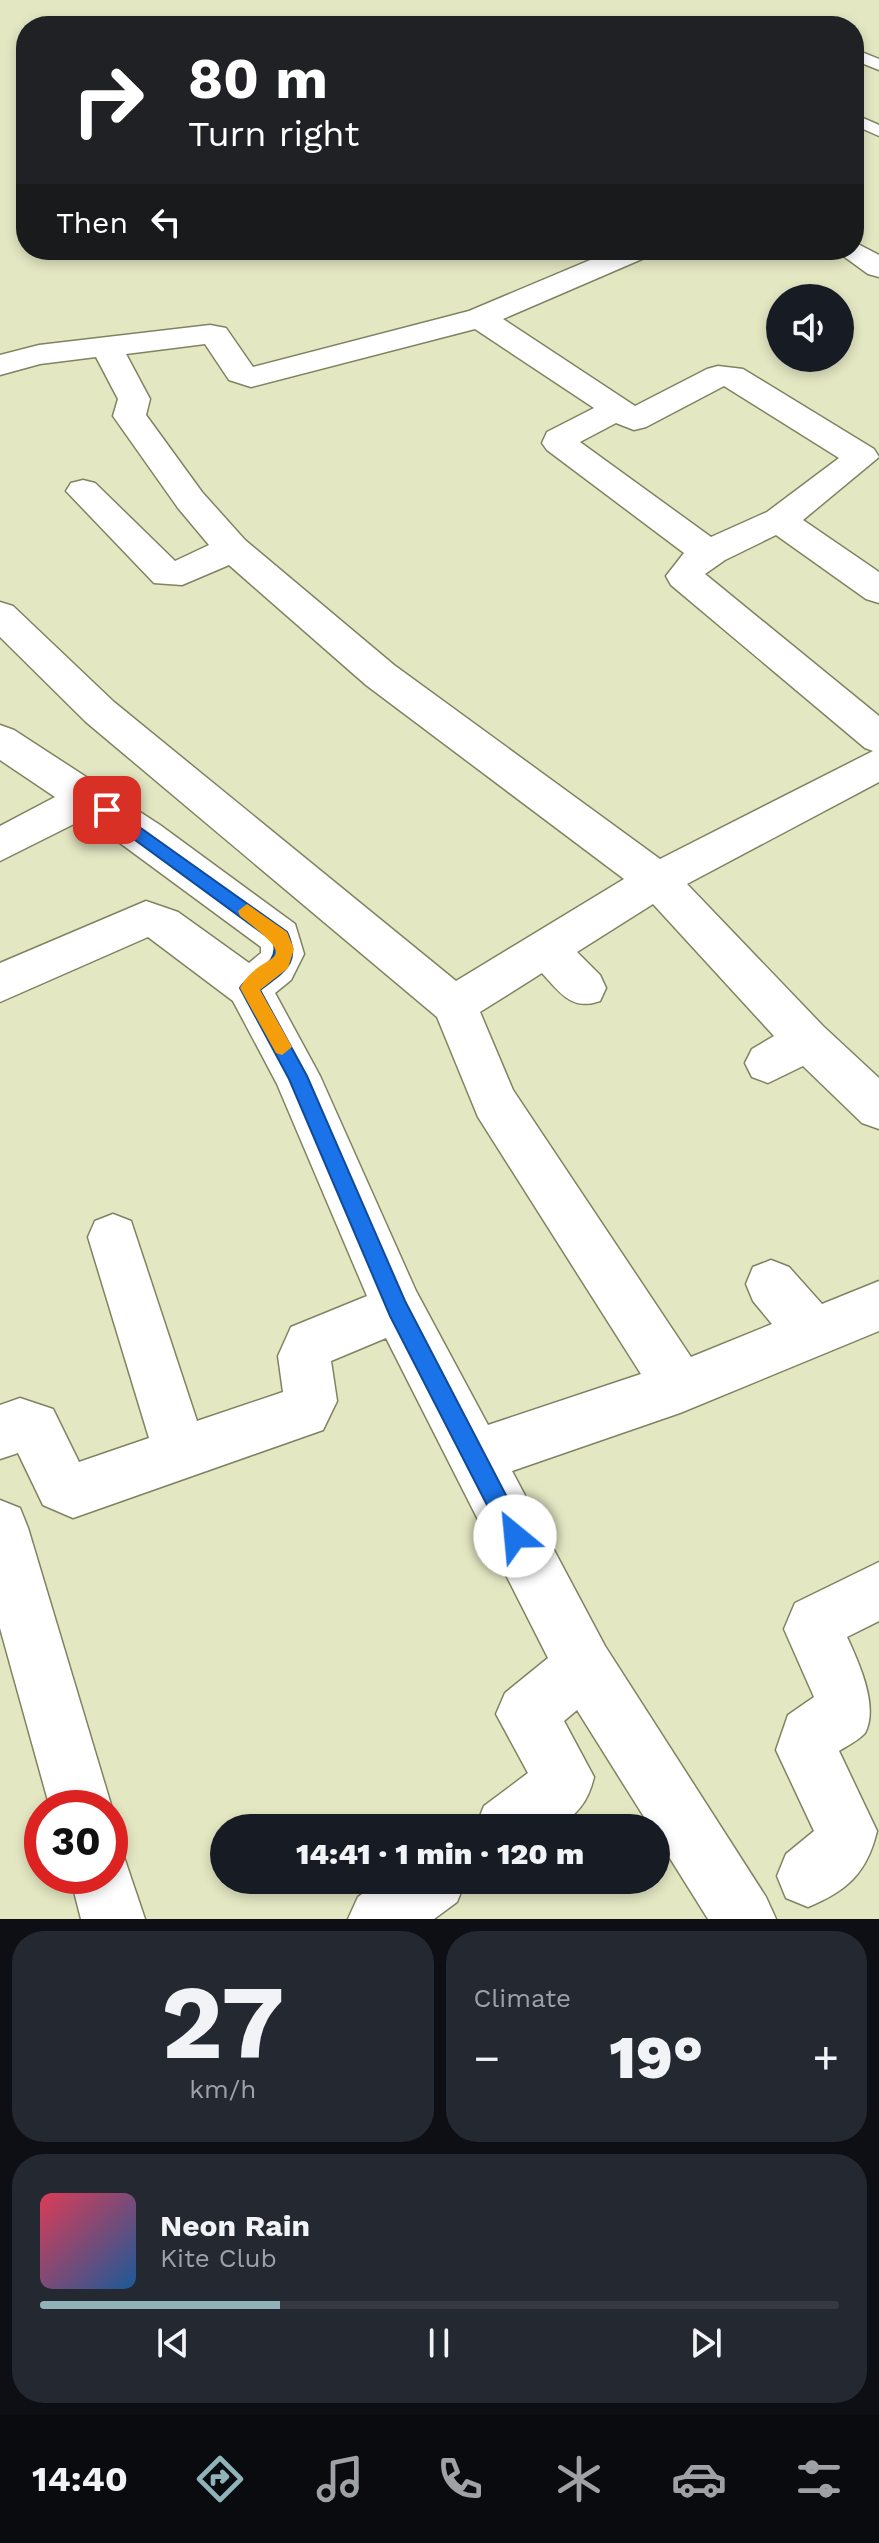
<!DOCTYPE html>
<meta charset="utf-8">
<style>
:root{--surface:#171b24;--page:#242831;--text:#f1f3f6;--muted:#9ea1a6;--line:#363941;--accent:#90b3ba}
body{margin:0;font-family:"Work Sans",sans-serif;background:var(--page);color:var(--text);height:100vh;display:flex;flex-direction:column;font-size:30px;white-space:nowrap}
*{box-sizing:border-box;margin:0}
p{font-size:26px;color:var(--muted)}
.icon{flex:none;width:44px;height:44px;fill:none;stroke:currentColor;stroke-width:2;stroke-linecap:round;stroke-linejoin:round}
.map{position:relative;height:1919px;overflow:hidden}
.side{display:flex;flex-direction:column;gap:12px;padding:12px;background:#0d0f14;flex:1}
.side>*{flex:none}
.guide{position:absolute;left:16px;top:16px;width:848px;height:244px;border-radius:32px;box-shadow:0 4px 12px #0003;background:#202124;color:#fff;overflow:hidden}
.fabs{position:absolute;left:766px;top:284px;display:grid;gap:16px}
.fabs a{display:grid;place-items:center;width:88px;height:88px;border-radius:50%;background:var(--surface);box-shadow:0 4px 12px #0003;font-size:40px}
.speed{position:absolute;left:24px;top:1790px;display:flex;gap:16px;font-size:40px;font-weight:700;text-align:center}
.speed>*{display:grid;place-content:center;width:104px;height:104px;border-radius:50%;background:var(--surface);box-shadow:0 4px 12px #0003;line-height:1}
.speed .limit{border:12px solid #d22;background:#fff;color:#111}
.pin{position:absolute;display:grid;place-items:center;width:68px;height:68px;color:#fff;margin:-34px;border-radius:16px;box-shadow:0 4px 12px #0006}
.me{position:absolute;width:88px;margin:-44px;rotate:332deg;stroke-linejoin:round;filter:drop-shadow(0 0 6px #0008)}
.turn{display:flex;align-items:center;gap:28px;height:168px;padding:0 40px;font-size:36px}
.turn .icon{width:104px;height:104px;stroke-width:2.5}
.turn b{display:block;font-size:56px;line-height:68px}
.then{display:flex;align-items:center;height:76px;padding:0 40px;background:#0003;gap:16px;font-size:30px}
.big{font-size:60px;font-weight:800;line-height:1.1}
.side .tile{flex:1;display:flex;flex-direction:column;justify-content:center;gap:12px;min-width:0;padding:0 28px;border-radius:32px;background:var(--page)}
.side .dial{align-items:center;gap:0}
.dial b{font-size:104px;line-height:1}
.song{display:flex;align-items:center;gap:24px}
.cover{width:96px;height:96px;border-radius:12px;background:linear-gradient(135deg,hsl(350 70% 55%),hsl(210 70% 35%))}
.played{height:8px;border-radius:4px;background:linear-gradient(90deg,var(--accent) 30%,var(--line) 30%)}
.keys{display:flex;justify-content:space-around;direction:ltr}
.heat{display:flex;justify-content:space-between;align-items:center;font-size:44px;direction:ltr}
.side .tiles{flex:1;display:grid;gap:12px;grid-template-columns:1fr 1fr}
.tile:last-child{grid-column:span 2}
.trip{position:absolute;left:210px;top:1814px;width:460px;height:80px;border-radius:40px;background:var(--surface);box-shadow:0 4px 12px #0003;font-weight:800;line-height:80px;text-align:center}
.tab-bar{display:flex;height:128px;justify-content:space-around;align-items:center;background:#090b0e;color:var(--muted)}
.tab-bar .icon{width:56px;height:56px}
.tab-bar .selected{color:var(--accent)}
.tab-bar b{font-size:36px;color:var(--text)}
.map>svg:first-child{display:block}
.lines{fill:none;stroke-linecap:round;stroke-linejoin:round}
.service-casing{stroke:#808361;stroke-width:3}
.minor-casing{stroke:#808361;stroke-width:3}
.service{fill:#fff;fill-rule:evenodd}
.minor{fill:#fff;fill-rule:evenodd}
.route{fill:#1a73e8;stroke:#114b97;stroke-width:2}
.slow{fill:#f59e0b}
</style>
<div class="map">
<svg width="879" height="1919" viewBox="0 0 879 1919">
<rect width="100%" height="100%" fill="#e3e7c2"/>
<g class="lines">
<defs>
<path id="service" d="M854 49 879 59V70L854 60Z
M854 114 879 125V136L854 125Z"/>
<path id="minor" d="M854 242 879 255V277L868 274 835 250H854Z
M614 250H654L649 256 503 319 635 406 707 369 718 366 743 369 874 449 879 457 803 520 879 572V603L866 599 776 535 725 560 705 574 879 716V782L687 884 823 1026 879 1078V1129L862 1123 803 1066 768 1083 752 1077 745 1063 752 1049 774 1036 653 904 577 952 600 975 606 988 600 1001C572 1011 560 993 542 973L480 1012 513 1090 691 1357 772 1324 753 1301 746 1284 753 1267 771 1260 789 1267 822 1304 879 1281V1331L680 1413 512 1471 605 1646 766 1897 776 1919H708L656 1836V1828H651L577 1710 564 1721 594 1777C579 1841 527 1828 475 1828L484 1806 528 1773 496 1714 505 1693 548 1658 386 1338 331 1361 337 1401 323 1430 73 1518 43 1505 18 1453 0 1459V1405L20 1398 53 1409 79 1462 149 1438 88 1237 95 1221 113 1214 131 1221 197 1421 283 1392 278 1356 291 1327 367 1296 277 1084 233 1001 148 937 0 1002V963L146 901 178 912 249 963 261 953V947L86 818 0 861V826L55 797 0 760V725L14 730 160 825 295 924 304 954 291 980 275 993 320 1076 416 1291 488 1425 641 1374 478 1117 437 1017 86 722 0 637V602L13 606 114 702 456 981 624 879 366 685 229 565 182 585 154 583 66 491 71 483 83 480 95 483 175 561 209 545 178 508 113 416 118 399 96 357 40 364 0 375V355L39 345 210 325 226 328 253 367 469 311ZM475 329 594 408 547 432 542 443 547 450 684 553 666 576 671 585 865 748 873 751 660 859 394 665 245 540 202 492 146 415 150 399 126 354 205 344 229 380 251 387ZM724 386 839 458 767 512 711 537 580 442 616 423 634 430 646 427Z
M0 1500 20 1508 28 1528 112 1808 110 1812V1808H50L0 1628Z
M879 1562V1621L847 1637C859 1663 879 1707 865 1733 859 1740 847 1746 839 1751L877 1831C867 1873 847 1891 808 1907L786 1898 777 1876 786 1854 814 1831 776 1750 788 1715 814 1697 784 1629 795 1603Z
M110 1848 123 1854 145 1919H81L70 1876H110Z
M381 1880H466L457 1902 434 1919H348L358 1897Z"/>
</defs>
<use href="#service" class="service-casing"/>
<use href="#minor" class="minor-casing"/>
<use href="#service" class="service"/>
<use href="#minor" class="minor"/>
</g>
<path class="route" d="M107 804 287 932C302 964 283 972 260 990L307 1076 405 1301 523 1528 527 1536 523 1544 515 1547 507 1544 390 1316 289 1079 240 988C249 971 282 965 273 941L101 815 98 810Z"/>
<path class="slow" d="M247 904 287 932 294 949 288 968 260 990 292 1047 282 1055 276 1053 240 988C261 948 309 969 240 916L238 911Z"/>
</svg>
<div class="fabs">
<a><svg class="icon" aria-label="sound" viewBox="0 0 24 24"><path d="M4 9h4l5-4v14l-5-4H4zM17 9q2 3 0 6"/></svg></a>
</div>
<div class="speed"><div class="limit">30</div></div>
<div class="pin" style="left:107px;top:810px;background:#d93025"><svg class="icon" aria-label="arrive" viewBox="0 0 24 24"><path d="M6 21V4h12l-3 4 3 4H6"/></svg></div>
<svg class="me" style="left:515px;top:1536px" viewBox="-20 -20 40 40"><circle r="19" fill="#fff"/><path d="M0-13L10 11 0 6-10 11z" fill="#1a73e8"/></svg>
<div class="trip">14:41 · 1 min · 120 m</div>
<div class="guide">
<div class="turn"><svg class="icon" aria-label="right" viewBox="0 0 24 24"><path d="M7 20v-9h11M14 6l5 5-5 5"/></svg><div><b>80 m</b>Turn right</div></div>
<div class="then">Then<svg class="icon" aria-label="left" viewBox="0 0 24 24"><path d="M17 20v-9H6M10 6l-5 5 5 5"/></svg></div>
</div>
</div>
<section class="side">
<div class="tiles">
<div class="tile dial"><b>27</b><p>km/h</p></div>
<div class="tile"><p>Climate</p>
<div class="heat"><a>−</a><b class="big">19°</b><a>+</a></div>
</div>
<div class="tile">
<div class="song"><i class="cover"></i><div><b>Neon Rain</b><p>Kite Club</p></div></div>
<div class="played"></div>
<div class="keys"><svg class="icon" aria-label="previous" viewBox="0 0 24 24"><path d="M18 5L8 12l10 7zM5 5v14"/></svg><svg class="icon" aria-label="pause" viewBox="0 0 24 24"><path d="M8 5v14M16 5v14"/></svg><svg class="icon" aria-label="next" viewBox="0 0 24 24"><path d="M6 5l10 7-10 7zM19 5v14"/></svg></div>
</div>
</div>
</section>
<nav class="tab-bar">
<b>14:40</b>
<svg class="icon selected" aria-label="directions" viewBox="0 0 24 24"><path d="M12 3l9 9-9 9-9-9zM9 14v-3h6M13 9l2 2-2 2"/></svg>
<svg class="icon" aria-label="music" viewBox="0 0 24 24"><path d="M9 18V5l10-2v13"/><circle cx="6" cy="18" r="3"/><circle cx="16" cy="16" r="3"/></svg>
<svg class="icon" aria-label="phone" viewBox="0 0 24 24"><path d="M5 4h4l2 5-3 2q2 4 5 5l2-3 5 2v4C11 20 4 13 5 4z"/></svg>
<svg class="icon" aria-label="climate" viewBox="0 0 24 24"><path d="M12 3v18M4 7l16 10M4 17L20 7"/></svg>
<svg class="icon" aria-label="car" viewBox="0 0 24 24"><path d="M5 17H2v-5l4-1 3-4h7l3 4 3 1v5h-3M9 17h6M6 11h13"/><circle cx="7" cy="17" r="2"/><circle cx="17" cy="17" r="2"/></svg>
<svg class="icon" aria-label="filters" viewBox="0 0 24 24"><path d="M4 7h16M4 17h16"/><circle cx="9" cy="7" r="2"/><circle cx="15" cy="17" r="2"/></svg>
</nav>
